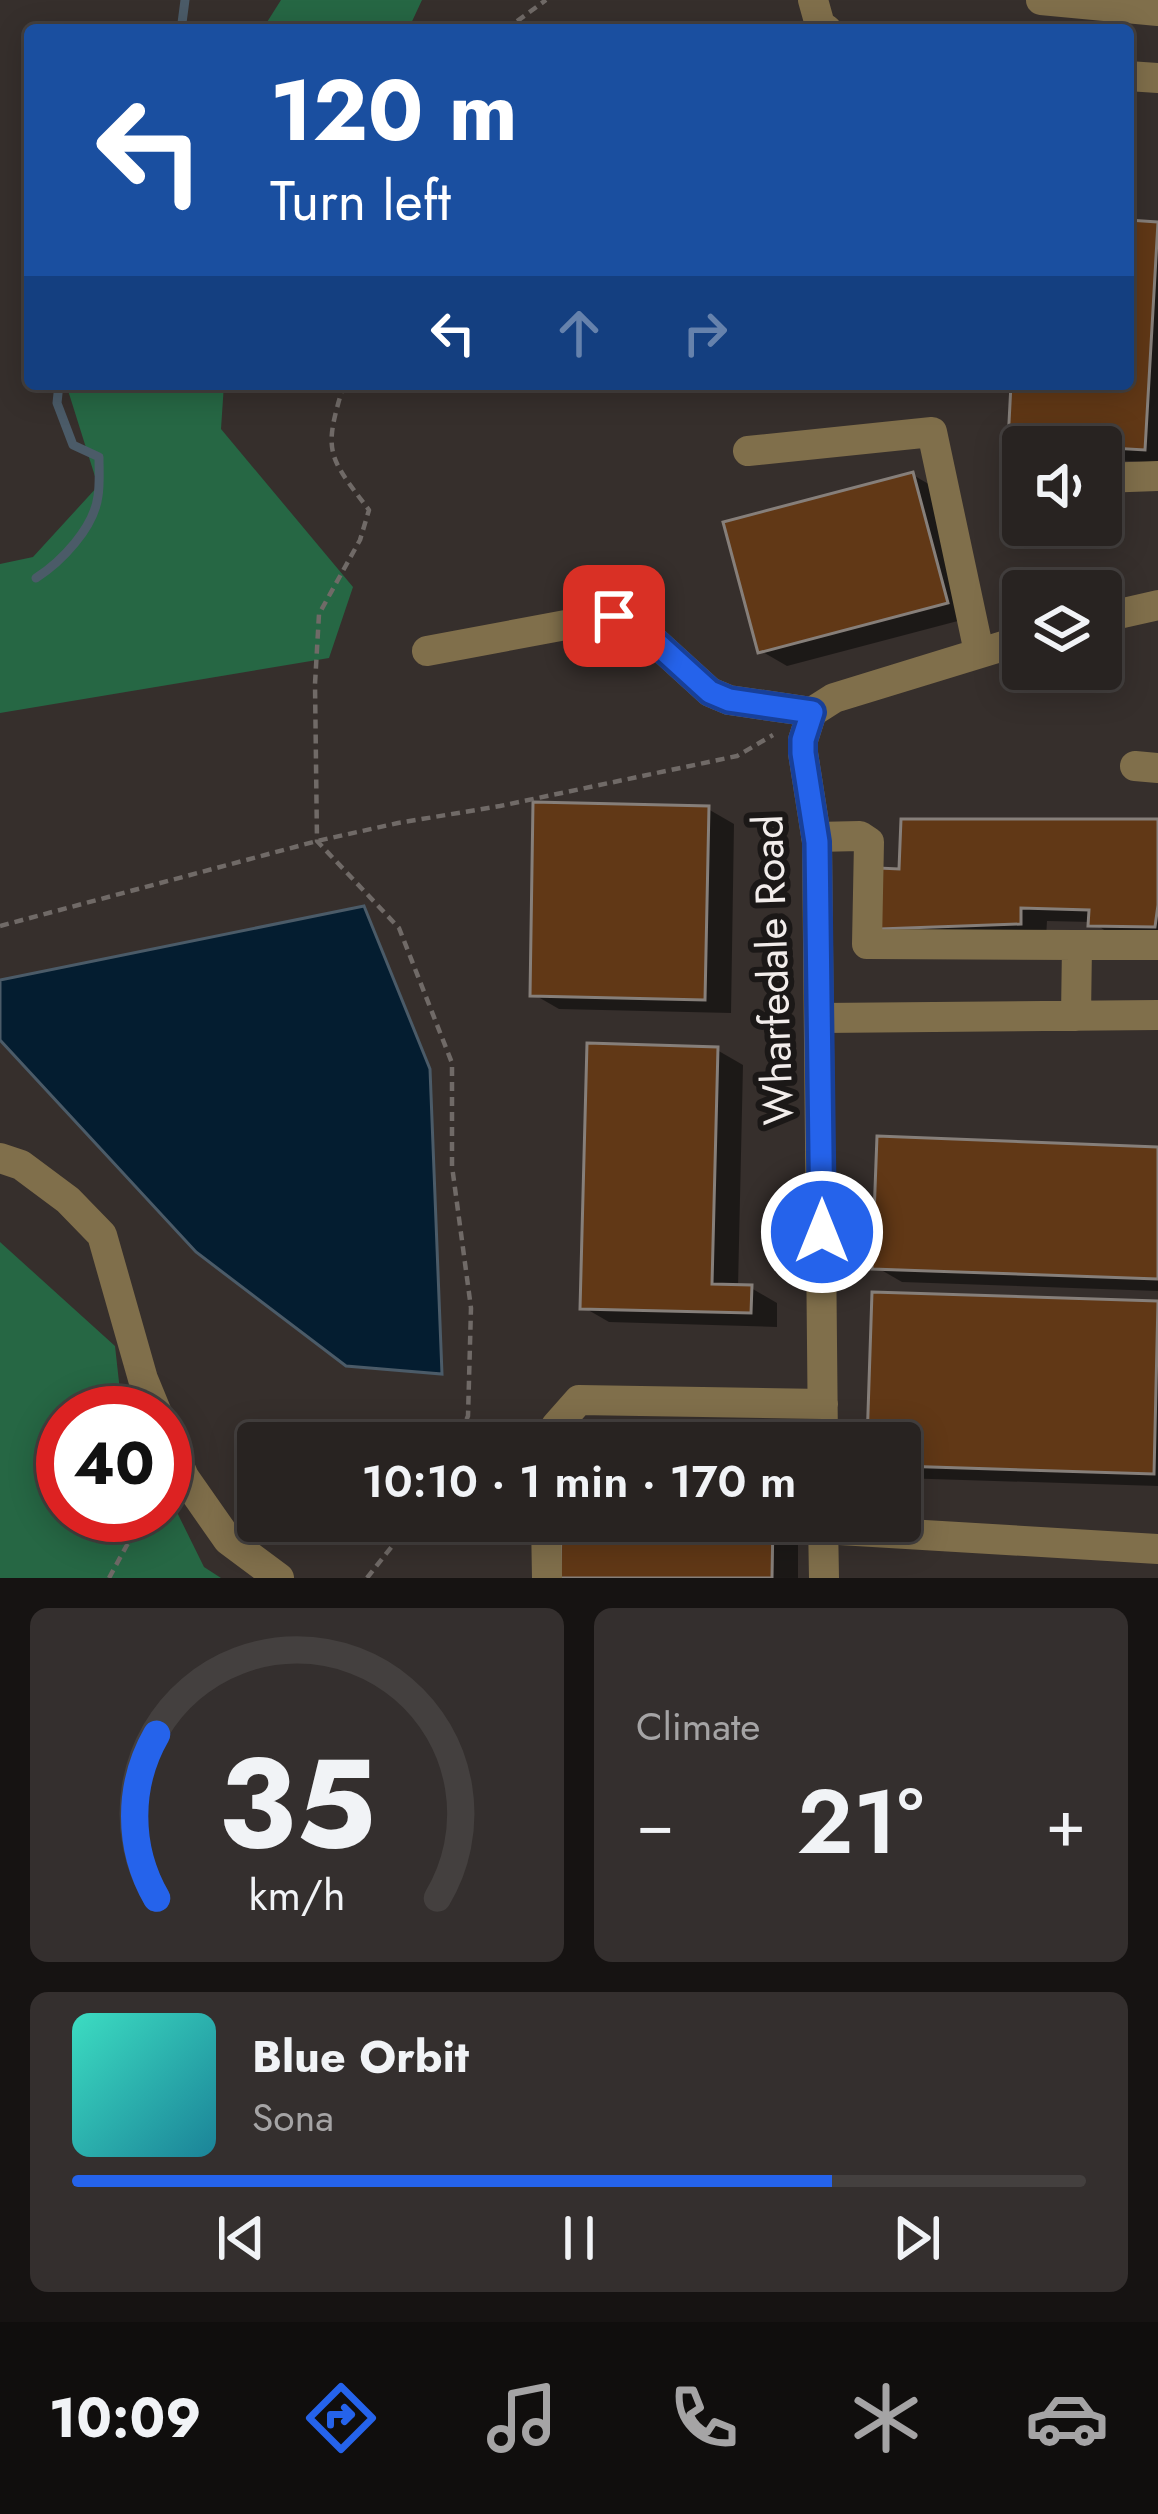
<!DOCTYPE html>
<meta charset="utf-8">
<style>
:root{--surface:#282321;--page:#342f2e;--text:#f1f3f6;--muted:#a5a4a5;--line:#44403f;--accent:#2563eb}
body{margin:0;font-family:Jost,sans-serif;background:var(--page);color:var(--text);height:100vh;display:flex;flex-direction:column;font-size:45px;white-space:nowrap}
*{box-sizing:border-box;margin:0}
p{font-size:39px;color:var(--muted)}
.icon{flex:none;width:66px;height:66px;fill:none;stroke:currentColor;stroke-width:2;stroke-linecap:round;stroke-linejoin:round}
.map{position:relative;height:1578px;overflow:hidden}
.panel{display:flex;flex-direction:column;gap:30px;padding:30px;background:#161312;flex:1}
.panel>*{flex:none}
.hud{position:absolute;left:24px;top:24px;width:1110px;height:366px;border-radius:12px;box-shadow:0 6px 30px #0003,0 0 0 3px var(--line);background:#1a4fa0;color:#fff;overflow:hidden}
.tools{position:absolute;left:1002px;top:426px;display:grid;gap:24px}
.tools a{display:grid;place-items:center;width:120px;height:120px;border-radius:12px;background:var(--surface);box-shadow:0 6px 30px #0003,0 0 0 3px var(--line);font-size:60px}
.speed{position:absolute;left:36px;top:1386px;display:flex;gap:24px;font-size:60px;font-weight:700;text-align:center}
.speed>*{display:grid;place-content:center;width:156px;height:156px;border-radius:50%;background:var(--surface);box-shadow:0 6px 30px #0003,0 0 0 3px var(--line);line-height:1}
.speed .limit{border:18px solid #d22;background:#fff;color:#111}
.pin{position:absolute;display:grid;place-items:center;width:102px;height:102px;color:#fff;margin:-51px;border-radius:24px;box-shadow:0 6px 18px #0006}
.me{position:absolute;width:132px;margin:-66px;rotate:0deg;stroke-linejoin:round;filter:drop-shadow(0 0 9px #0008)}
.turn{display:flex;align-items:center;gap:42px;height:252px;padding:0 48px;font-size:54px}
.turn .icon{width:156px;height:156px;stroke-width:2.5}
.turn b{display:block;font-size:84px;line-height:102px}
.lanes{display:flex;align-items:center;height:114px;padding:0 48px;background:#0003;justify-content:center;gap:60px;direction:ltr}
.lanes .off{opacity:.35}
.big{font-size:90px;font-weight:600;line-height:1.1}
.panel .widget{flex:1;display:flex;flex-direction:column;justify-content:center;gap:18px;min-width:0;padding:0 42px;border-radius:18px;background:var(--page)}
.panel .dial{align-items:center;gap:0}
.dial svg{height:312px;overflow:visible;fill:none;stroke:var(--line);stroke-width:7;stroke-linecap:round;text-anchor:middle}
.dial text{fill:var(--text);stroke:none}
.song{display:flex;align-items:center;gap:36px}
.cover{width:144px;height:144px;border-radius:18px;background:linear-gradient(135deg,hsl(170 70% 55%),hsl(190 70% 35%))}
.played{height:12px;border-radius:6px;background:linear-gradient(90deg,var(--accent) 75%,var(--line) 75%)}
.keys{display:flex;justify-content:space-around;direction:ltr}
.heat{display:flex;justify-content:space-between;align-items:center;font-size:66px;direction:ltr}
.panel .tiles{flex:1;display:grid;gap:30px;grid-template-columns:1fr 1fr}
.widget:last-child{grid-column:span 2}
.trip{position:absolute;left:237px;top:1422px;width:684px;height:120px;border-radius:12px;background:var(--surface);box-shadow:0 6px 30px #0003,0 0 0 3px var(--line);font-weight:600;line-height:120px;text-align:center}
.menu{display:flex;height:192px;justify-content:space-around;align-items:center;background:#100e0d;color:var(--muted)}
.menu .icon{width:84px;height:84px}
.menu .active{color:var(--accent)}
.menu b{font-size:54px;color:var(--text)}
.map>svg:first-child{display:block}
.green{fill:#266744}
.water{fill:#041d30;stroke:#4b5b68;stroke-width:3}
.shadow{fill:#0007}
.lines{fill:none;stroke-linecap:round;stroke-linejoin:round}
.stream{stroke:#4b5b68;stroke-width:9}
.building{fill:#613816;stroke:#867f7a;stroke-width:3}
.path{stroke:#706a67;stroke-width:4.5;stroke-dasharray:9 6;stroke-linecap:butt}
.minor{stroke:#806f4b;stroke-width:30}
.route-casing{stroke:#184099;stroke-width:30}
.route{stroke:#2563eb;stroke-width:21}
.labels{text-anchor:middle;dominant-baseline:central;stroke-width:12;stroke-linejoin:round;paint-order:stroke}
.street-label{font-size:42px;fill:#f2edeb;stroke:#1b1817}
</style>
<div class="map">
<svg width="1158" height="1578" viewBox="0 0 1158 1578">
<rect width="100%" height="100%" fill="#362f2c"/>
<path class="green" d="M281 0H422L408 30H262Z
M66 384H224L221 429 353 587 329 658 0 713V564L33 557 98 486Z
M0 1242 115 1346 121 1400 128 1413H63V1515H165V1488L204 1567 221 1578H0Z"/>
<path class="water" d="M364 906 430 1069 442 1374 346 1366 196 1252 0 1040V980Z"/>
<path class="shadow" d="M1128 223 1158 225V463L1101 459V447H1023L1011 441 1014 384H1128Z
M913 475 939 490 973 617 787 666 761 651Z
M708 809 734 824 731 1013 559 1009 533 994Z
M1158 822V940L1118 939 1092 922 1047 921 1046 938 908 942 882 927 902 872Z
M717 1050 743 1065 738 1288H751L777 1303V1327L609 1322 583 1307Z
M1158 1150V1291L902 1282 876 1267Z
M875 1295 1158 1304V1486L900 1478V1443H870Z
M564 1521H798V1578H563Z"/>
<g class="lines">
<path class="stream" d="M177 30 182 23 185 0
M36 578C61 562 94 528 98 496 100 484 99 470 99 457L73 445 57 403 59 384"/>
</g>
<path class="building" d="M1128 220 1158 222 1145 450 1008 442 1011 384H1128Z
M913 472 948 603 758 653 723 522Z
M533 802 709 806 705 1000 530 996Z
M901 819H1158V905L1155 927 1088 926 1089 910 1021 908V924L879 929V868L899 869Z
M587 1043 718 1047 712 1284 752 1285 751 1313 580 1309Z
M877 1136 1158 1147V1279L872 1269Z
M872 1292 1158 1301 1154 1474 900 1466V1443H867Z
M562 1438 773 1440V1443H561Z
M561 1521H773L772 1578H560Z"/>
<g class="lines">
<path class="path" d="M505 30 546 0
M344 384C323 452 327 455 369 510L360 540 319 614 315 684 317 841 399 928 452 1063V1166L471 1308 468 1416 456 1443
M0 926 317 841 398 823 500 806 737 756 773 735
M109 1578 127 1545 152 1515
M367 1578 412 1521"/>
<path class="minor" d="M813 0 820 25 827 30
M1041 0 1158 11
M1128 76 1158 78
M748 451 932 432 979 652
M1101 478 1158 476
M1101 618 1158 605
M427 651 614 616 631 620 710 692 729 700 812 712
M812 712 803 740V753L817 842 823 1443
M812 712 834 698 1023 640
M1135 766 1158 768
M816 837 860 836 869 842 867 944 1077 945
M1076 1016 1077 945H1158
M821 1018 1158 1015
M0 1158 21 1165 68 1200 102 1235 143 1379 157 1413
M165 1433 184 1477 228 1540 279 1578
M547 1443 556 1426 579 1400 823 1404
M546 1521 547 1578
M823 1521 824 1578
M823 1529 1158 1549"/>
</g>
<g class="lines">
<defs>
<path id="route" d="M614 616 631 620 710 692 729 700 812 712 803 740V753L817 842 822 1232"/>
</defs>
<use href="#route" class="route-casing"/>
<use href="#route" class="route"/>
</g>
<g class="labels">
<g class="street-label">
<text transform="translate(773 970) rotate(-92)">Wharfedale Road</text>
</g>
</g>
</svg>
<div class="tools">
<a><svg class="icon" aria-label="sound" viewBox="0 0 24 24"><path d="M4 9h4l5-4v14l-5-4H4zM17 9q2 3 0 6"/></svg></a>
<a><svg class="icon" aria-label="layers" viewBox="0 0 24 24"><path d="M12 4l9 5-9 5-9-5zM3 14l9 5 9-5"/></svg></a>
</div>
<div class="speed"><div class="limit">40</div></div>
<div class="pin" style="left:614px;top:616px;background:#d93025"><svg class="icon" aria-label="arrive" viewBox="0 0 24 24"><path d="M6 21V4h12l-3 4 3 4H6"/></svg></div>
<svg class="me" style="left:822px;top:1232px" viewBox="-20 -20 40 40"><circle r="17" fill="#2563eb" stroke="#fff" stroke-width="3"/><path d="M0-11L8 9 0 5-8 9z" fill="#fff"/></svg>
<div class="trip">10:10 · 1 min · 170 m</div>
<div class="hud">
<div class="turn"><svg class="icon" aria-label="left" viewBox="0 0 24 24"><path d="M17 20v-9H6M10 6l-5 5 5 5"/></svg><div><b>120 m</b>Turn left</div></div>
<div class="lanes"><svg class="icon" aria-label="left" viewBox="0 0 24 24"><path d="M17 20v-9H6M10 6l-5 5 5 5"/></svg><svg class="icon off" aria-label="ahead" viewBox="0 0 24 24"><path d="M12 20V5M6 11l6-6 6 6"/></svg><svg class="icon off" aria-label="right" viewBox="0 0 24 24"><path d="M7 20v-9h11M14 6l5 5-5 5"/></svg></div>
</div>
</div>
<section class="panel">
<div class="tiles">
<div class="widget dial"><svg viewBox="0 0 100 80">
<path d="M14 69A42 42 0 1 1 86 69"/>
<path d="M14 69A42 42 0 0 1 14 27" stroke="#2563eb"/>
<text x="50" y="56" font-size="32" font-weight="700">35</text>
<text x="50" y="72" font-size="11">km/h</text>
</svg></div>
<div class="widget"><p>Climate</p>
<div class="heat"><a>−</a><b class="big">21°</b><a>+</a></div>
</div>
<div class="widget">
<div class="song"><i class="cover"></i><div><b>Blue Orbit</b><p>Sona</p></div></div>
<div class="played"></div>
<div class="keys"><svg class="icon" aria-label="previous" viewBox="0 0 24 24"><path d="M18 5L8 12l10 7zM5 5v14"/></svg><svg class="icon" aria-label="pause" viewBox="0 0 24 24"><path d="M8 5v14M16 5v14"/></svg><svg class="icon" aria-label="next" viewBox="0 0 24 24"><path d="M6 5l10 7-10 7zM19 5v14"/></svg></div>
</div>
</div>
</section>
<nav class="menu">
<b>10:09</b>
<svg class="icon active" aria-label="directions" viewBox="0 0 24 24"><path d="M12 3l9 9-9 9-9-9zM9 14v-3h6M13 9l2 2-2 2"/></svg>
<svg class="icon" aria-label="music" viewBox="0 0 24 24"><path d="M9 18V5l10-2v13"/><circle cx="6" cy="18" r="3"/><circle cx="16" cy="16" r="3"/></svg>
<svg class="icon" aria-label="phone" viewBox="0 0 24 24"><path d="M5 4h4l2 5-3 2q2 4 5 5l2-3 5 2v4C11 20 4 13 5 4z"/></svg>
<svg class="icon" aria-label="climate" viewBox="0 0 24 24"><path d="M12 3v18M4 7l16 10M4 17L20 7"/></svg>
<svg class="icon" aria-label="car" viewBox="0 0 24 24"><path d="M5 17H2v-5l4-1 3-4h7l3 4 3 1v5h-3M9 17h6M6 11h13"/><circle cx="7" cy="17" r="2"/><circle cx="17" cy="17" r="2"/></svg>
</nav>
